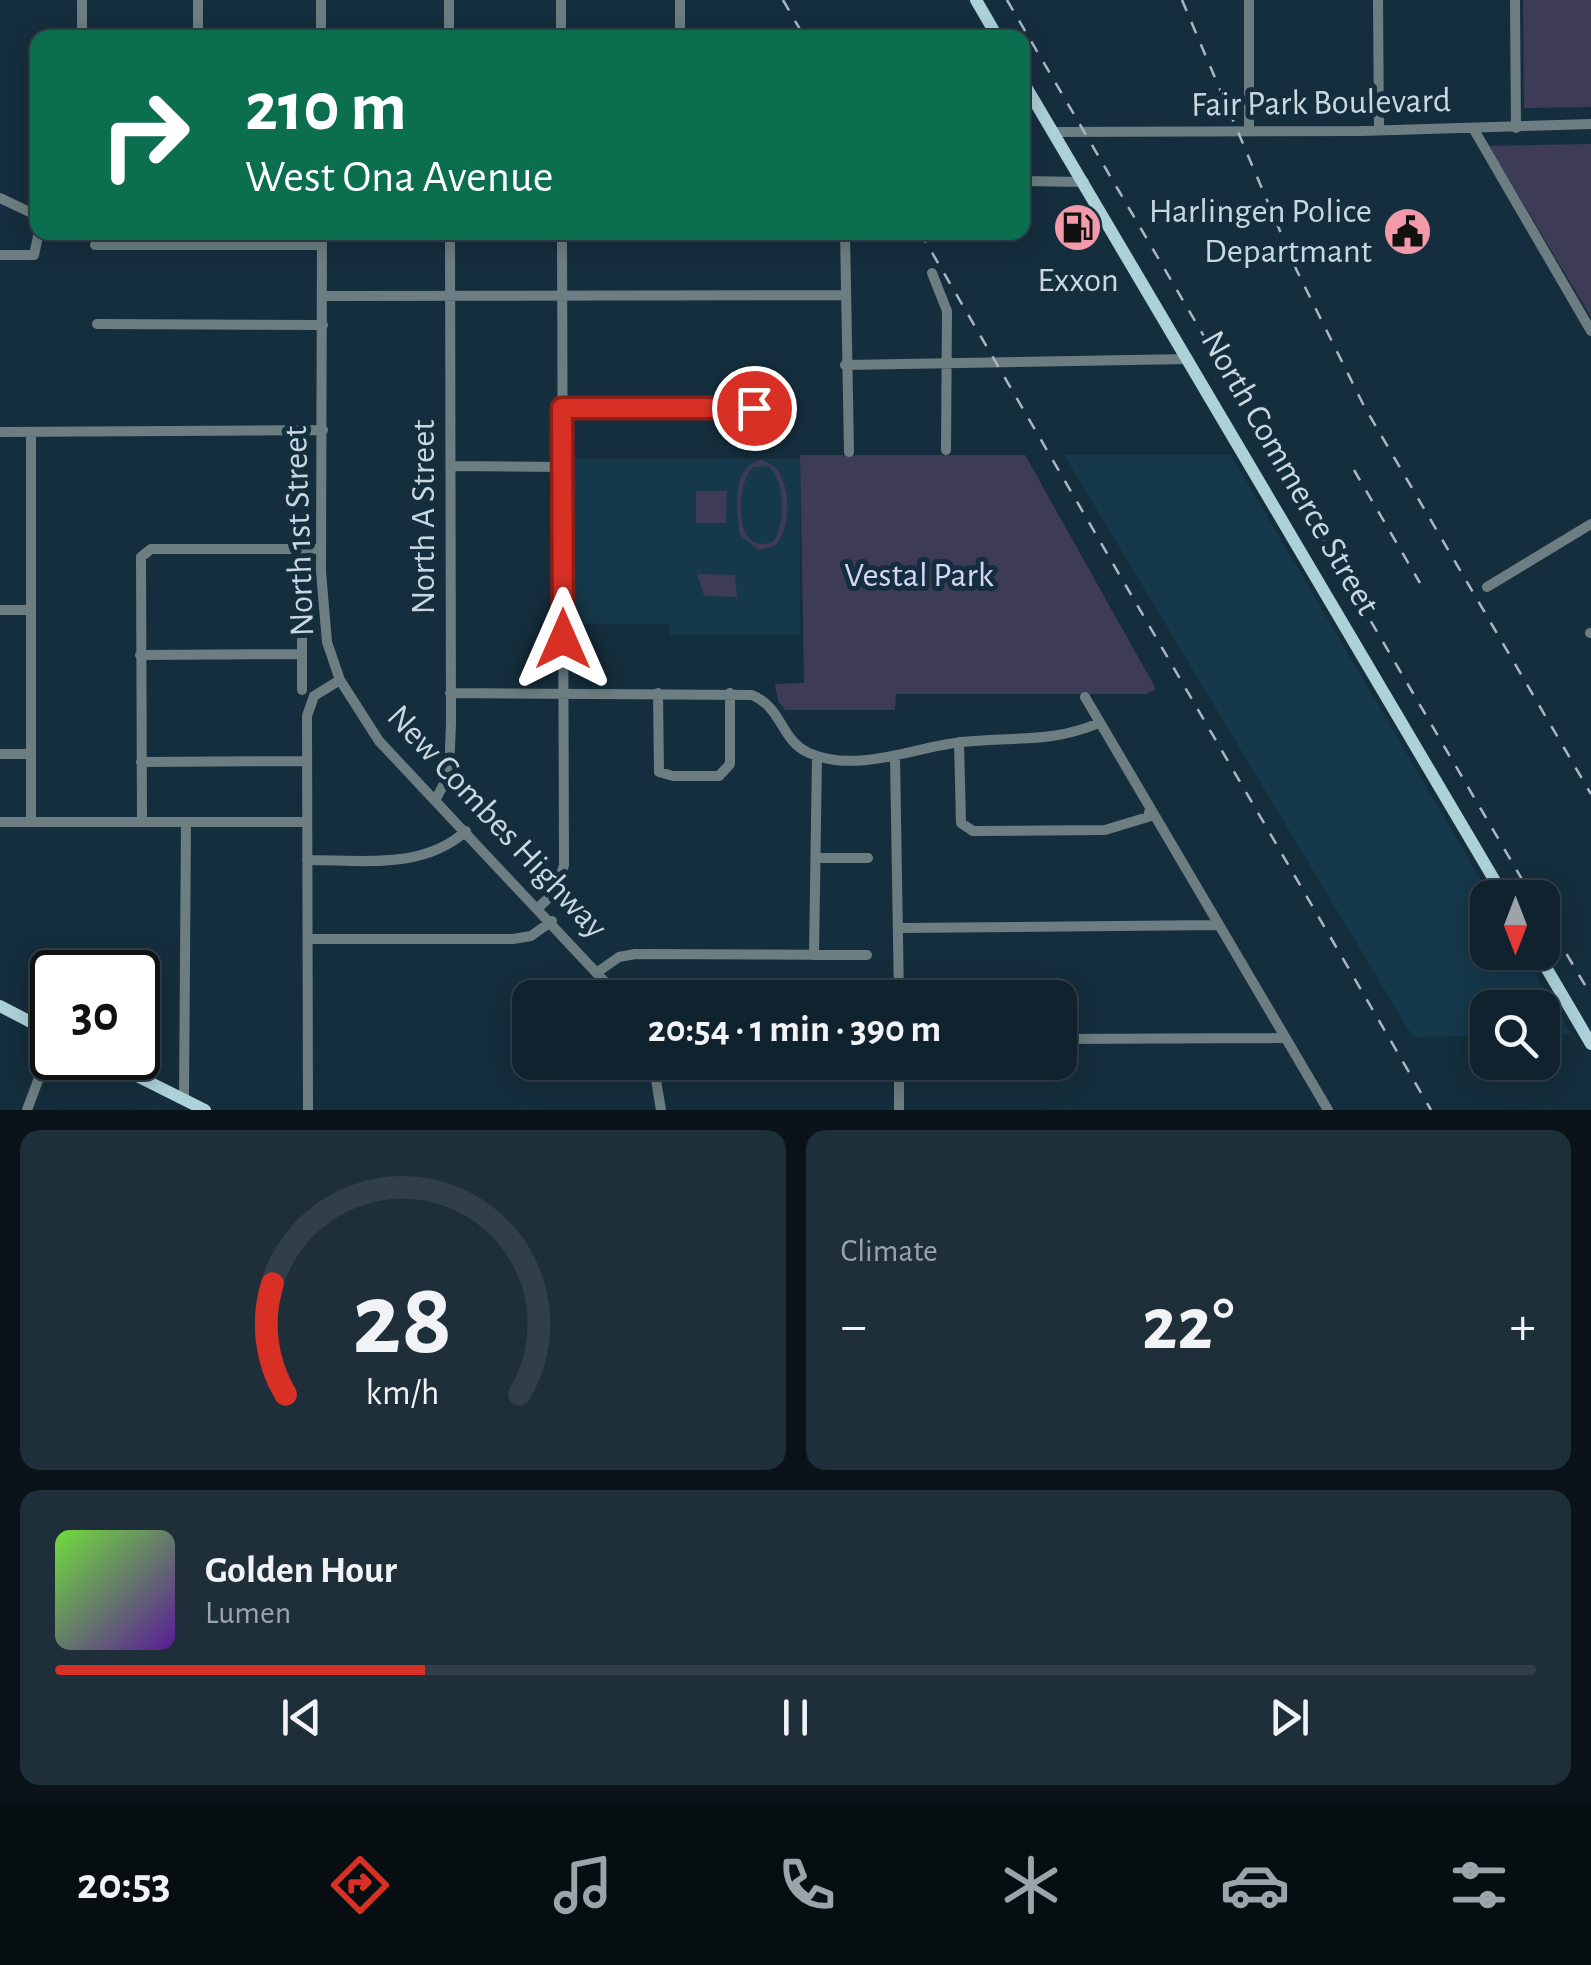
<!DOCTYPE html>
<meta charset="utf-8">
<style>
:root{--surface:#10222e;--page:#1e2f3a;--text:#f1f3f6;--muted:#9ca4aa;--line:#303f4a;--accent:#d93025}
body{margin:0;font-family:"Alegreya Sans",sans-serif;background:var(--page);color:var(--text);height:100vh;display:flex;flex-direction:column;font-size:38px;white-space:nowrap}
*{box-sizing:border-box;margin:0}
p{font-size:32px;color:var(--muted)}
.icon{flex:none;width:55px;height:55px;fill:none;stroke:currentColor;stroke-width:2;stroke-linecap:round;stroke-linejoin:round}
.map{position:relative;height:1110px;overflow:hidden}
.side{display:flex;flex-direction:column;gap:20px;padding:20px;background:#091319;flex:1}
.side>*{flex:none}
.top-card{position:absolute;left:30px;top:30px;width:1000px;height:210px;border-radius:20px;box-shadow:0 5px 25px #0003,0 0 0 2px var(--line);background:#0b6e4f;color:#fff;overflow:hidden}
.needle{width:65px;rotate:180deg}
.buttons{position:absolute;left:1470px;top:880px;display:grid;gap:20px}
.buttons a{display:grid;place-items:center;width:90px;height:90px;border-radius:20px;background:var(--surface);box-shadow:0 5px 25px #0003,0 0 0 2px var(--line);font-size:50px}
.speed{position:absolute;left:30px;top:950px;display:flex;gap:20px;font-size:50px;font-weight:700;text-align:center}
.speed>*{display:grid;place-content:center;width:130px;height:130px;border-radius:50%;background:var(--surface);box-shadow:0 5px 25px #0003,0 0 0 2px var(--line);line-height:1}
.speed .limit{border:5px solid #111;border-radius:15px;background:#fff;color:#111}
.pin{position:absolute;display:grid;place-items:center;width:85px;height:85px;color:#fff;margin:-42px;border:5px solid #fff;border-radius:50%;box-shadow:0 2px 10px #0007}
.me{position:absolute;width:110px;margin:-55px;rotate:0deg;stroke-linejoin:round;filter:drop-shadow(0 0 8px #0008)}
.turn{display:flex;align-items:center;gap:35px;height:210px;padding:0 50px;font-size:45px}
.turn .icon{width:130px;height:130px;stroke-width:2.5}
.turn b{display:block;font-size:70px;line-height:85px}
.big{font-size:75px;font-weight:700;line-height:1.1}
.side .card{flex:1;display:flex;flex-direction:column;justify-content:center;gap:15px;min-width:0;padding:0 35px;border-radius:20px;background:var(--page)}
.side .dial{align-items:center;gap:0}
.dial svg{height:260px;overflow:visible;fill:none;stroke:var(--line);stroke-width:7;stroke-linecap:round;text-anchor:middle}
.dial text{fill:var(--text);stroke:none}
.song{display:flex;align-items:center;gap:30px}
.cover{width:120px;height:120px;border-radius:15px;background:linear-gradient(135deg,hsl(100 70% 55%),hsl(270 70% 35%))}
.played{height:10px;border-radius:5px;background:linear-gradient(90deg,var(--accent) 25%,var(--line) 25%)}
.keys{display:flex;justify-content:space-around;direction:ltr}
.heat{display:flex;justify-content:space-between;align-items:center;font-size:55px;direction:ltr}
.side .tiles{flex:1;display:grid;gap:20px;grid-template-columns:1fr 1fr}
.card:last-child{grid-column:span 2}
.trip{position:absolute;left:512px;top:980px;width:565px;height:100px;border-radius:20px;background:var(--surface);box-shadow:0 5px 25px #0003,0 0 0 2px var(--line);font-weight:700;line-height:100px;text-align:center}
.tab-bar{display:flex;height:160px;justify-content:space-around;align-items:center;background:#060e12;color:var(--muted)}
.tab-bar .icon{width:70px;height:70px}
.tab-bar .on{color:var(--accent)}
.tab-bar b{font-size:45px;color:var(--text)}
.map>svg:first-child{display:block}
.built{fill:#16384b}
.green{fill:#3e3b56;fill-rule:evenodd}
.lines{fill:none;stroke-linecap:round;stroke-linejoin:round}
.minor{stroke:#6c7e81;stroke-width:10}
.major{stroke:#acd1d8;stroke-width:12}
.rail{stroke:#a8b8c3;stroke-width:2.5;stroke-dasharray:12 12;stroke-linecap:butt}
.route-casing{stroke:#8d1f18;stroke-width:25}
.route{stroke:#d93025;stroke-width:18}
.labels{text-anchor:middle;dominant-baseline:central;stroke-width:10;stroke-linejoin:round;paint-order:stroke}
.street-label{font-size:35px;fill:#c9d7e1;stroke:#152e3d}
.poi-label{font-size:35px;fill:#c9d7e1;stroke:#152e3d;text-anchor:end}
.park-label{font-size:35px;fill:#d7d4f7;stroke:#152e3d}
</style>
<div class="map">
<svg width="1591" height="1110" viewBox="0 0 1591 1110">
<rect width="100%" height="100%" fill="#152e3d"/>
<path class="built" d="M1064 455H1231L1491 897 1488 952 1523 953 1571 1034 1543 1035 1542 1008H1488L1487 1036 1413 1037Z
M572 459H800V635H670L669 624H572Z"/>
<path class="green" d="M1523 0H1591V107L1524 108Z
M1591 144V317L1489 146Z
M800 455H1025L1156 689 1146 694H896L895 710H785L778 701 775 684 804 683Z
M760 460C793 465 794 526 775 546L758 550 740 535C736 510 731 468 760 460ZM768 466C786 480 785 523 774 541 733 560 735 484 753 467Z
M696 491H727L726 523H696Z
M697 574 735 575 737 597 704 596Z"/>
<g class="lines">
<path class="minor" d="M82 0V38
M198 0V38
M321 0V38
M561 0V38
M680 0V38
M1249 0V131
M1378 0 1379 130
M1515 0 1516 128
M449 38V0
M1473 128 1591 331
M1052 132 1361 131 1591 124
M1022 181 1084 182
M0 198 38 216
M322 232 321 572 327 642 340 680 379 741 620 998
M845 232 849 452
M95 245H322
M0 255H34L39 232
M932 273 947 311 946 450
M323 296 846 295
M97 324 323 325
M845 365 1188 359
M562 408 792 409
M0 432 323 430
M31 432V822
M451 466 562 467
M302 549V690
M1487 587 1591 524
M0 610H29
M1590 633H1591
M140 655 302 654
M450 693 752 695C783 708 780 740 809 753 858 774 913 747 962 742 1014 736 1049 744 1099 723
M658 693 659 772 673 776H719L730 764V693
M1085 697 1328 1110
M959 742 961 823 973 831 1105 830 1148 817 1150 809
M0 754H31
M895 756 899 998
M141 762 307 761
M436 799 449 774 451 723 450 232
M0 822H307
M142 822 141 557 151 549H321
M817 858H868
M307 860C362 860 423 870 466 831
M539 907 556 891 564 865 562 232
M899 928 1218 925
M308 939H513L531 936 552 921
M814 955 817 756
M599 971 619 957 635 954 867 955
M1060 1039 1284 1038
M653 1062 661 1110
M184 1099 186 822
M27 1110 52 1043
M308 1110 307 716 314 696 340 680
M899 1110V1062"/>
<path class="major" d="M976 0 998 38
M1022 80 1505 898
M1537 952 1591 1044
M0 1006 52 1033
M101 1058 205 1110"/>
<path class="rail" d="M783 0 805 38
M1007 0 1533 898
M1182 0 1297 271 1364 406 1591 794
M920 232 1431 1110
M1354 470 1420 583
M1542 913 1591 995"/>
</g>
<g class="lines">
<defs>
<path id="route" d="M563 639 562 408H754"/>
</defs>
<use href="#route" class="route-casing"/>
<use href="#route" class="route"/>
</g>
<defs>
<symbol id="fuel-disc" viewBox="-11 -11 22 22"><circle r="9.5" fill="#f39aaa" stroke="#152e3d"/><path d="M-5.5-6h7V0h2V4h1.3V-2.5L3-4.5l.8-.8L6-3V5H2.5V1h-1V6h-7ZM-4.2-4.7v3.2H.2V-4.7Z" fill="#111"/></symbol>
<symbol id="civic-disc" viewBox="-11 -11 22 22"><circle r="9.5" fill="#f39aaa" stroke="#152e3d"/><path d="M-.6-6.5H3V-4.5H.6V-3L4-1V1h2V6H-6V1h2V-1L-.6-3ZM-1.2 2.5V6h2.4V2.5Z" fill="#111"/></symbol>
</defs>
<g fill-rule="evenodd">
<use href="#fuel-disc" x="1050" y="200" width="55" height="55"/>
<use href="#civic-disc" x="1380" y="204" width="55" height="55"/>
</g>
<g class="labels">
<g class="street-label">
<text transform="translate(1321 103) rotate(-1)">Fair Park Boulevard</text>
<text transform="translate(1290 473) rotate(60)">North Commerce Street</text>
<text transform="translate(423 517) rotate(-90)">North A Street</text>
<text transform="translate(299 531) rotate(-92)">North 1st Street</text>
<text transform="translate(497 822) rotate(47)">New Combes Highway</text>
</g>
<g class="poi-label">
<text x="1372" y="211">Harlingen Police<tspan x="1372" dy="40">Departmant</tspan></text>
<text x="1078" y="280" text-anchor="middle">Exxon</text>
</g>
<g class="park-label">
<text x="919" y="575">Vestal Park</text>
</g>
</g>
</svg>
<div class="buttons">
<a><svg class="needle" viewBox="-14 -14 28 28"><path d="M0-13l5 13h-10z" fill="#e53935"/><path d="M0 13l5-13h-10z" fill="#9ca4aa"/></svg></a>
<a><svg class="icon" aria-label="search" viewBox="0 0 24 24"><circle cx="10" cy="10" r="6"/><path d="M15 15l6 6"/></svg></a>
</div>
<div class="speed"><div class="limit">30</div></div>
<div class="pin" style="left:754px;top:408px;background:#d93025"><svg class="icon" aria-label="arrive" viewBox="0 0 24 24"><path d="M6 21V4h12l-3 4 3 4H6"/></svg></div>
<svg class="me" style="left:563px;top:639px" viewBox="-20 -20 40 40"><path d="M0-17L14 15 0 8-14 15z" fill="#d93025" stroke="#fff" stroke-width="4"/></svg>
<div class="trip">20:54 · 1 min · 390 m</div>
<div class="top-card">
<div class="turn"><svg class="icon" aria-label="right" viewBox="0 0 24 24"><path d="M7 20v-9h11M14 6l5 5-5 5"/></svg><div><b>210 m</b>West Ona Avenue</div></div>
</div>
</div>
<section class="side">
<div class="tiles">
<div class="card dial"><svg viewBox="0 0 100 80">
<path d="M14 69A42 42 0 1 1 86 69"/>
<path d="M14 69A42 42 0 0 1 10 35" stroke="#d93025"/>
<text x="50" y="56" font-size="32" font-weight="700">28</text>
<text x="50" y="72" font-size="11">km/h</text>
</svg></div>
<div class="card"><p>Climate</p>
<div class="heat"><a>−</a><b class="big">22°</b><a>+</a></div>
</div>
<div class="card">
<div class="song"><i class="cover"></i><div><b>Golden Hour</b><p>Lumen</p></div></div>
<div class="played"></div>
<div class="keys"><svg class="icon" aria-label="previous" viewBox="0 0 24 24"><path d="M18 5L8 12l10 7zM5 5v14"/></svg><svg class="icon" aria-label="pause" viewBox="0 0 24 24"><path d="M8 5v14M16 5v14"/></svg><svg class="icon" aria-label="next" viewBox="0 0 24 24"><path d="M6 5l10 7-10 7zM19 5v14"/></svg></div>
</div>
</div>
</section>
<nav class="tab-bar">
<b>20:53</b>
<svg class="icon on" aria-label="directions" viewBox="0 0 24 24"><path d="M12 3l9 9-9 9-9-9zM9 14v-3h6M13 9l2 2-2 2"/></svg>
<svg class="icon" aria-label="music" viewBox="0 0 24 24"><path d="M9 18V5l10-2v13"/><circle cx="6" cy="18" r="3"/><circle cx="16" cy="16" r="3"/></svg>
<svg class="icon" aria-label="phone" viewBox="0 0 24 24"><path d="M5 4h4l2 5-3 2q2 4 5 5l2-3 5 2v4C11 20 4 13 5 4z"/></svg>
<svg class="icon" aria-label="climate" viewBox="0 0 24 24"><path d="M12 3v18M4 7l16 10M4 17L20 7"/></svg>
<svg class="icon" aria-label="car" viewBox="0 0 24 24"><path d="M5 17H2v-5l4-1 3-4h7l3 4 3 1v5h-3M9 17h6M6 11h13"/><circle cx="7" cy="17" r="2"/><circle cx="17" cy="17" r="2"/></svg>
<svg class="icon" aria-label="filters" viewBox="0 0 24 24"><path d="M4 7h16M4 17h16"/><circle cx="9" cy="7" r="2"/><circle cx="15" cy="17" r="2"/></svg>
</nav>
